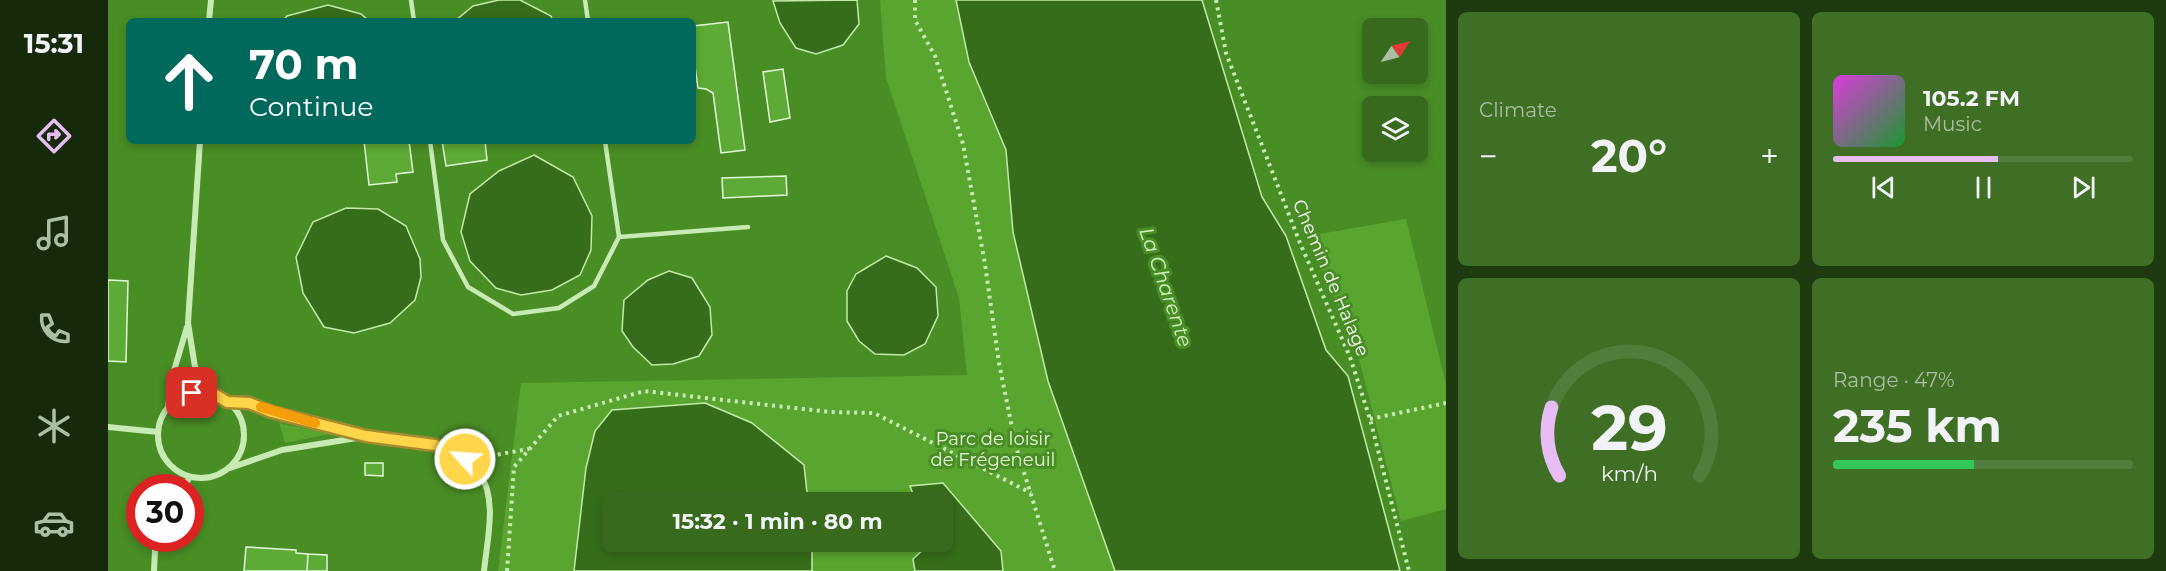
<!DOCTYPE html>
<meta charset="utf-8">
<style>
:root{--surface:#376a1c;--page:#3e6f25;--text:#f1f3f6;--muted:#aabfa3;--line:#517d3b;--accent:#e8bcf5}
body{margin:0;font-family:Montserrat,sans-serif;background:var(--page);color:var(--text);height:100vh;display:flex;flex-direction:column;font-size:22px;white-space:nowrap}
*{box-sizing:border-box;margin:0}
p{font-size:20px;color:var(--muted)}
.icon{flex:none;width:33px;height:33px;fill:none;stroke:currentColor;stroke-width:2;stroke-linecap:round;stroke-linejoin:round}
.map{position:relative;flex:1;overflow:hidden}
.drawer{display:flex;flex-direction:column;gap:12px;padding:12px;background:#1e3a0f;width:720px}
.drawer>*{flex:none}
.hud{position:absolute;left:18px;top:18px;width:570px;height:126px;border-radius:9px;box-shadow:0 3px 9px #0003;background:#00695c;color:#fff;overflow:hidden}
.needle{width:39px;rotate:55deg}
.buttons{position:absolute;left:1254px;top:18px;display:grid;gap:12px}
.buttons a{display:grid;place-items:center;width:66px;height:66px;border-radius:9px;background:var(--surface);box-shadow:0 3px 9px #0003;font-size:30px}
.speed{position:absolute;left:18px;top:474px;display:flex;gap:12px;font-size:30px;font-weight:700;text-align:center}
.speed>*{display:grid;place-content:center;width:78px;height:78px;border-radius:50%;background:var(--surface);box-shadow:0 3px 9px #0003;line-height:1}
.speed .limit{border:9px solid #d22;background:#fff;color:#111}
.pin{position:absolute;display:grid;place-items:center;width:51px;height:51px;color:#fff;margin:-26px;border-radius:12px;box-shadow:0 3px 9px #0006}
.me{position:absolute;width:66px;margin:-33px;rotate:296deg;stroke-linejoin:round;filter:drop-shadow(0 0 4px #0008)}
.turn{display:flex;align-items:center;gap:21px;height:126px;padding:0 24px;font-size:27px}
.turn .icon{width:78px;height:78px;stroke-width:2.5}
.turn b{display:block;font-size:42px;line-height:51px}
.big{font-size:45px;font-weight:700;line-height:1.1}
.drawer .card{flex:1;display:flex;flex-direction:column;justify-content:center;gap:9px;min-width:0;padding:0 21px;border-radius:9px;background:var(--page)}
.drawer .dial{align-items:center;gap:0}
.dial svg{height:156px;overflow:visible;fill:none;stroke:var(--line);stroke-width:7;stroke-linecap:round;text-anchor:middle}
.dial text{fill:var(--text);stroke:none}
.song{display:flex;align-items:center;gap:18px}
.cover{width:72px;height:72px;border-radius:9px;background:linear-gradient(135deg,hsl(300 70% 55%),hsl(130 70% 35%))}
.played{height:6px;border-radius:3px;background:linear-gradient(90deg,var(--accent) 55%,var(--line) 55%)}
.keys{display:flex;justify-content:space-around;direction:ltr}
.heat{display:flex;justify-content:space-between;align-items:center;font-size:33px;direction:ltr}
.charge{height:9px;border-radius:4px;background:linear-gradient(90deg,#34c759 47%,var(--line) 0)}
.drawer .tiles{flex:1;display:grid;gap:12px;grid-template-columns:repeat(2,1fr)}
.trip{position:absolute;left:494px;top:492px;width:351px;height:60px;border-radius:9px;background:var(--surface);box-shadow:0 3px 9px #0003;font-weight:700;line-height:60px;text-align:center}
main{display:flex;flex:1;min-height:0}
.tab-bar{display:flex;flex-direction:column;width:108px;justify-content:space-around;align-items:center;background:#162a0b;color:var(--muted)}
.tab-bar .icon{width:42px;height:42px}
.tab-bar .active{color:var(--accent)}
.tab-bar b{font-size:27px;color:var(--text)}
.map>svg:first-child{display:block}
.green{fill:#59a530;fill-rule:evenodd}
.water{fill:#366d1a;stroke:#c2eba9;stroke-width:1.5}
.building{fill:#5eaa36;stroke:#e4f8d9;stroke-width:1.5}
.lines{fill:none;stroke-linecap:round;stroke-linejoin:round}
.path{stroke:#c8ebb5;stroke-width:4;stroke-dasharray:3 4.5;stroke-linecap:butt}
.lane{stroke:#c8ebb5;stroke-width:4.5}
.street{stroke:#c8ebb5;stroke-width:6}
.route-casing{stroke:#a68a30;stroke-width:15}
.route{stroke:#ffd54a;stroke-width:10}
.slow{stroke:#f59e0b;stroke-width:10}
.labels{text-anchor:middle;dominant-baseline:central;stroke-width:6;stroke-linejoin:round;paint-order:stroke}
.street-label{font-size:18px;fill:#fff;stroke:#498d25}
.park-label{font-size:18px;fill:#e4f8d9;stroke:#498d25}
.water-label{font-size:20px;font-style:italic;fill:#d2f2c1;stroke:#498d25}
</style>
<main>
<nav class="tab-bar">
<b>15:31</b>
<svg class="icon active" aria-label="directions" viewBox="0 0 24 24"><path d="M12 3l9 9-9 9-9-9zM9 14v-3h6M13 9l2 2-2 2"/></svg>
<svg class="icon" aria-label="music" viewBox="0 0 24 24"><path d="M9 18V5l10-2v13"/><circle cx="6" cy="18" r="3"/><circle cx="16" cy="16" r="3"/></svg>
<svg class="icon" aria-label="phone" viewBox="0 0 24 24"><path d="M5 4h4l2 5-3 2q2 4 5 5l2-3 5 2v4C11 20 4 13 5 4z"/></svg>
<svg class="icon" aria-label="climate" viewBox="0 0 24 24"><path d="M12 3v18M4 7l16 10M4 17L20 7"/></svg>
<svg class="icon" aria-label="car" viewBox="0 0 24 24"><path d="M5 17H2v-5l4-1 3-4h7l3 4 3 1v5h-3M9 17h6M6 11h13"/><circle cx="7" cy="17" r="2"/><circle cx="17" cy="17" r="2"/></svg>
</nav>
<div class="map">
<svg width="1338" height="571" viewBox="0 0 1338 571">
<rect width="100%" height="100%" fill="#498d25"/>
<path class="green" d="M772 0H856L870 84 898 150 905 232 940 381 1007 571H390L413 383 859 375 851 298 778 78ZM504 502H834V542H504Z
M1298 219 1338 384V509L1293 521 1250 355 1200 236Z
M171 423 222 434 177 443Z"/>
<path class="water" d="M391 0H412L443 16 445 21H347L365 6Z
M749 0 751 24 735 45 708 54 688 48 672 23 665 1Z
M848 0H1094L1154 197 1178 236 1218 350 1240 376 1292 571H1007L940 381 905 232 898 150 861 62Z
M220 5 253 14 261 21H175L179 16Z
M426 155 465 177 484 216 483 250 472 275 444 290 413 295 388 288 362 261 353 232 362 194 391 171Z
M238 208 270 209 298 226 312 259 313 277 307 300 282 323 246 333 216 327 195 293 188 257 205 222Z
M778 256 809 268 828 287 830 316 817 344 796 355 767 354 751 341 739 321V291L748 274Z
M561 271 584 278 602 307 604 335 591 356 565 364 544 365 525 347 514 331 516 300 540 280Z
M597 403 644 423 696 465 700 502H504V542H704V571H466L478 468 487 431 504 410Z
M835 483 893 551 895 571H807L805 559 819 546 818 542H834V502H808L802 486Z"/>
<path class="building" d="M620 22 637 150 613 153 605 93 598 89 590 88 585 52V26Z
M675 69 682 118 662 122 655 72Z
M256 141H301L305 172 288 174 289 182 261 185Z
M334 141H377L379 160 338 166Z
M678 176 679 195 615 198 614 178Z
M0 280 20 281 18 362 0 361Z
M257 463H275V476L257 475Z
M138 547 188 550V553L200 554 199 571H136Z
M200 554 219 555V571H199Z"/>
<g class="lines">
<path class="path" d="M807 0V20L827 56 855 144 877 264 891 363 908 447 947 571
M1108 0 1118 53 1192 243 1242 357 1262 419 1301 571
M1262 419 1338 403
M375 457 421 449
M399 571 406 467 450 416 536 391 722 412 766 413 923 493"/>
<path class="lane" d="M303 0 306 21
M477 0 480 21
M322 141 335 240 360 287 405 314 451 308 486 286 511 237
M497 141 511 237 640 227"/>
<path class="street" d="M101 21 103 0
M92 141 80 323 87 367 108 395
M50 435a43 43 0 1 1 86 0a43 43 0 1 1-86 0Z
M119 402C139 403 146 406 164 412 194 421 226 429 257 436 280 441 306 438 329 446 345 450 362 459 371 472 390 499 379 540 376 571
M60 407 65 374 79 327
M0 427 50 432
M122 468 174 450 255 437
M75 488 82 477
M46 571 47 550 50 538"/>
</g>
<g class="lines">
<defs>
<path id="route" d="M84 393H96L108 395 119 402 141 403 164 412 258 436 327 445 344 451 357 459"/>
</defs>
<use href="#route" class="route-casing"/>
<use href="#route" class="route"/>
<path class="slow" d="M153 407 207 423"/>
</g>
<g class="labels">
<g class="street-label">
<text transform="translate(1223 278) rotate(67)">Chemin de Halage</text>
</g>
<g class="park-label">
<text x="885" y="439">Parc de loisir<tspan x="885" dy="21">de Frégeneuil</tspan></text>
</g>
<g class="water-label">
<text transform="translate(1058 287) rotate(71)">La Charente</text>
</g>
</g>
</svg>
<div class="buttons">
<a><svg class="needle" viewBox="-14 -14 28 28"><path d="M0-13l5 13h-10z" fill="#e53935"/><path d="M0 13l5-13h-10z" fill="#aabfa3"/></svg></a>
<a><svg class="icon" aria-label="layers" viewBox="0 0 24 24"><path d="M12 4l9 5-9 5-9-5zM3 14l9 5 9-5"/></svg></a>
</div>
<div class="speed"><div class="limit">30</div></div>
<div class="pin" style="left:84px;top:393px;background:#d93025"><svg class="icon" aria-label="arrive" viewBox="0 0 24 24"><path d="M6 21V4h12l-3 4 3 4H6"/></svg></div>
<svg class="me" style="left:357px;top:459px" viewBox="-20 -20 40 40"><circle r="17" fill="#ffd54a" stroke="#fff" stroke-width="3"/><path d="M0-11L8 9 0 5-8 9z" fill="#fff"/></svg>
<div class="trip">15:32 · 1 min · 80 m</div>
<div class="hud">
<div class="turn"><svg class="icon" aria-label="ahead" viewBox="0 0 24 24"><path d="M12 20V5M6 11l6-6 6 6"/></svg><div><b>70 m</b>Continue</div></div>
</div>
</div>
<section class="drawer">
<div class="tiles">
<div class="card"><p>Climate</p>
<div class="heat"><a>−</a><b class="big">20°</b><a>+</a></div>
</div>
<div class="card">
<div class="song"><i class="cover"></i><div><b>105.2 FM</b><p>Music</p></div></div>
<div class="played"></div>
<div class="keys"><svg class="icon" aria-label="previous" viewBox="0 0 24 24"><path d="M18 5L8 12l10 7zM5 5v14"/></svg><svg class="icon" aria-label="pause" viewBox="0 0 24 24"><path d="M8 5v14M16 5v14"/></svg><svg class="icon" aria-label="next" viewBox="0 0 24 24"><path d="M6 5l10 7-10 7zM19 5v14"/></svg></div>
</div>
<div class="card dial"><svg viewBox="0 0 100 80">
<path d="M14 69A42 42 0 1 1 86 69"/>
<path d="M14 69A42 42 0 0 1 10 34" stroke="#e8bcf5"/>
<text x="50" y="56" font-size="32" font-weight="700">29</text>
<text x="50" y="72" font-size="11">km/h</text>
</svg></div>
<div class="card"><p>Range · 47%</p><b class="big">235 km</b><div class="charge"></div></div>
</div>
</section>
</main>
